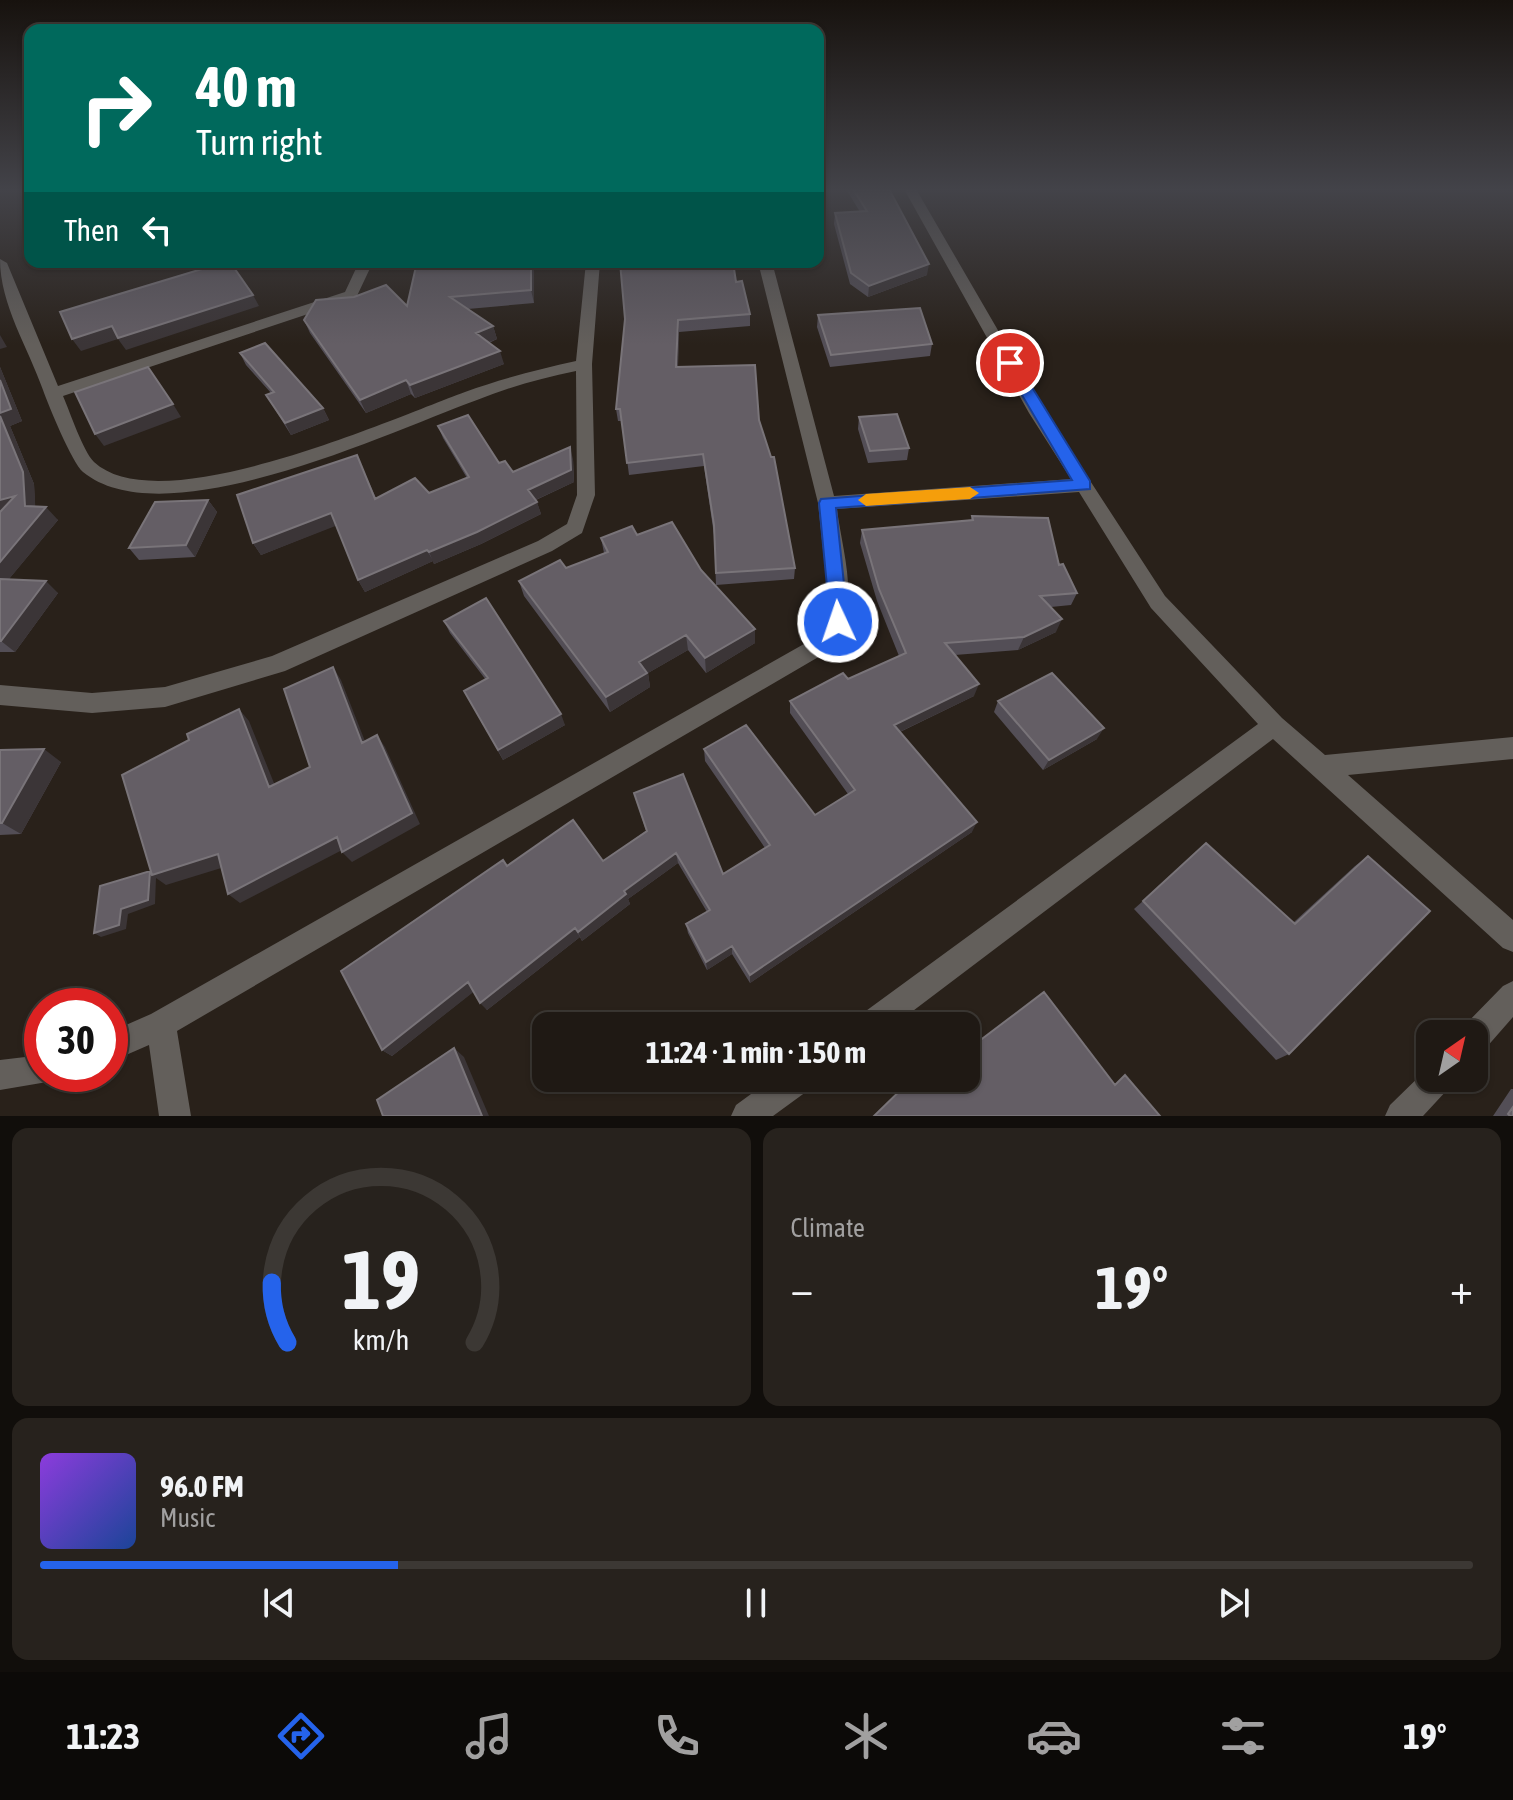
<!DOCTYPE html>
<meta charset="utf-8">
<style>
:root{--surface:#1f1914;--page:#27221d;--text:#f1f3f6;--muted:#a1a0a0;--line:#3c3834;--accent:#2563eb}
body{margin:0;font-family:"Asap Condensed",sans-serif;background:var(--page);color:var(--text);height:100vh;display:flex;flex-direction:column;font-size:30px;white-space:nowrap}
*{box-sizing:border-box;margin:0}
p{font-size:26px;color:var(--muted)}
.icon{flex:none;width:44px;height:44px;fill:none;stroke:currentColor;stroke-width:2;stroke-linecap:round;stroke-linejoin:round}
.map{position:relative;height:1116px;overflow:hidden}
.sheet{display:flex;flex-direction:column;gap:12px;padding:12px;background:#110e0b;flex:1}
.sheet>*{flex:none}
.top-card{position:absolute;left:24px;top:24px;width:800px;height:244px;border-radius:16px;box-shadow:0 2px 6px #0004,0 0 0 2px var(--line);background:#00695c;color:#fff;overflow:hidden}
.needle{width:52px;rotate:34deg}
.fabs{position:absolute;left:1416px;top:1020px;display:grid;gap:16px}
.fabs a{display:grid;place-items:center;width:72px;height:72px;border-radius:16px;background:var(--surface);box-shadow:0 2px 6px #0004,0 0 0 2px var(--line);font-size:40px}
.speed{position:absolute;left:24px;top:988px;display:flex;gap:16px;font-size:40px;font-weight:700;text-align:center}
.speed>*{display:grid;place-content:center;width:104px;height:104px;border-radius:50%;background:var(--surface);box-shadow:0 2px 6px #0004,0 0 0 2px var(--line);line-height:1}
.speed .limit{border:12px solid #d22;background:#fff;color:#111}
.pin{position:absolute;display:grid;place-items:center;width:68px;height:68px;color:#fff;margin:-34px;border:4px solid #fff;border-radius:50%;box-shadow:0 2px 8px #0007}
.me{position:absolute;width:88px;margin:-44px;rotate:357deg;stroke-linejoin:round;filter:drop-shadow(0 0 6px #0008)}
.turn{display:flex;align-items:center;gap:28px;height:168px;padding:0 40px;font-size:36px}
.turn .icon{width:104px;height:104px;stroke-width:2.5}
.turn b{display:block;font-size:56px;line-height:68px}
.then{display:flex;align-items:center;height:76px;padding:0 40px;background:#0003;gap:16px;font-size:30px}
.big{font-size:60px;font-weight:700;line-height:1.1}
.sheet .card{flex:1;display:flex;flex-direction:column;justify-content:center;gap:12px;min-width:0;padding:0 28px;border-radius:16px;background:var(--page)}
.sheet .dial{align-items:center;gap:0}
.dial svg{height:208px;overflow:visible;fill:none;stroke:var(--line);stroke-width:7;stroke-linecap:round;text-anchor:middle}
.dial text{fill:var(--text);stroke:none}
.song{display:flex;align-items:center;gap:24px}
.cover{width:96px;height:96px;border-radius:12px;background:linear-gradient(135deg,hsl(270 70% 55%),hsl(220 70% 35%))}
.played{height:8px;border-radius:4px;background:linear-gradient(90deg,var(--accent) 25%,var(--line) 25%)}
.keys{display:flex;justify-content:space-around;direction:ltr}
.heat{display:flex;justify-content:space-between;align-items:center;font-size:44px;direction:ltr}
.sheet .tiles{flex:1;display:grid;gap:12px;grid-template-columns:1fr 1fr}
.card:last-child{grid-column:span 2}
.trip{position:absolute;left:532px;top:1012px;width:448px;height:80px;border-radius:16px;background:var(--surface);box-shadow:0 2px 6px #0004,0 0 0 2px var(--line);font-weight:700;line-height:80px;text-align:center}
.menu{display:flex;height:128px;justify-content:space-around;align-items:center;background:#0c0a08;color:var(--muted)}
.menu .icon{width:56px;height:56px}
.menu .current{color:var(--accent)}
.menu b{font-size:36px;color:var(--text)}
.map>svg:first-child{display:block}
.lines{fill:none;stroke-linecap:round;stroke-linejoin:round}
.street{fill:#635f5b;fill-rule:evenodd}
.wall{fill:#534e56}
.shaded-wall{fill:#3b3537}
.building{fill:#645e65;stroke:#797479;stroke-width:2}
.route{fill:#2563eb;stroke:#184099;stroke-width:2}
.slow{fill:#f59e0b}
</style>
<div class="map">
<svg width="1513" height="1116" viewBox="0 0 1513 1116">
<rect width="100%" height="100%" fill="#29211a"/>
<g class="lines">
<path class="street" d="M904 189H916L1046 413 1165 596 1282 718 1325 755 1513 737V759L1348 775 1513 920V952L1503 948 1273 739 893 1026H854L859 1016 1258 724 1151 608 1079 492 837 509C843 557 864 613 827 652L177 1031 191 1116H159L149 1045 110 1062V1032L151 1014 811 640 825 624 829 606 818 503 758 262H772L834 496 1071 479 1029 413Z
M0 259 7 263 58 386 345 292 359 262H373L356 298 63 396C70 412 83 451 94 462 160 523 391 419 465 392 501 379 539 369 576 361L586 262H600L592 364 595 495 582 533 552 551 285 671 165 707 92 713 0 705V685L92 693 165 687 272 656 538 541 567 524 577 495 576 371C542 378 509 387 477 400 389 432 165 539 83 472 72 463 48 404 43 390 28 347 0 305 0 259Z
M1513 981V1017L1485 1049 1474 1053V1034H1461L1463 1027 1503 986Z
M42 1055V1074H56L53 1081 0 1090V1060Z
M1430 1066V1078H1452L1448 1089 1423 1116H1385L1390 1105Z
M773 1078H814L810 1089 773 1116H731L736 1105Z"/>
</g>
<path class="wall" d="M846 189H889L927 275 868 297 850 284 834 224 835 213 860 212Z
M534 270V303L468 309 493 326 497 339 489 343 504 364 415 398 411 394 366 413 310 333 304 320 407 306Z
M736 282 750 314V326L679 332 678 367 759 420 795 568 794 579 716 585 714 535 704 466 629 475 622 421H618L616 409 625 319Z
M818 315 932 344 930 356 830 367 817 327Z
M240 353 323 408 329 420 291 435 266 395 271 393 246 365Z
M0 367 22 421 10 426 34 484 35 507 58 520 8 580 58 593 15 652H0Z
M859 417 909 448 907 460 868 463 858 429Z
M438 426 513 472 573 459 574 482 536 500 541 514 481 544 434 564 433 561 365 592 358 580 336 525 261 555 253 543 362 467 376 498 429 493 467 478 443 438Z
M208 500 217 512 195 557 139 560 129 548Z
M972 516 1059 565 1077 593 1071 605 1051 607 1056 632 1018 650 955 655 974 696 900 732 972 832 750 983 732 954 707 970 688 933 686 924 707 912 678 863 628 899 630 904 582 941 580 937 487 1010 474 991 392 1056 382 1050 507 866 603 861 646 831 634 793 723 874 765 848 705 761 704 749 815 815 848 794 790 713V701L848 679 899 656 877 601 860 543 862 530 971 520Z
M637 535 701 570 755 643 706 673 688 650 648 673 650 687 610 712 524 596 519 581 566 568 604 553 601 538Z
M444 621 565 725 503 760 464 691 486 680 450 633Z
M998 701 1097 739 1043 770 994 712Z
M0 750 61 762 21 834 0 835Z
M1368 856 1289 1054 1276 1060 1134 909 1143 901 1294 922 1355 866Z
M1511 1089H1513V1116H1493Z"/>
<path class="shaded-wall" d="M531 262H532L534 270V303L531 290Z
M929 264 927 275 868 297 869 286Z
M253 295 259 306 126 350 118 339 81 351 72 339 112 326Z
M678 320 679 332 677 379 676 367Z
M493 326 497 339 479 346 476 333Z
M0 335 7 347 0 349Z
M500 351 504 364 415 398 410 385Z
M0 367 22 421 10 426 34 484 36 519 25 506 0 416Z
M406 380 411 394 366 413 360 400Z
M173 404 181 417 104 446 95 434Z
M323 408 329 420 291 435 285 423Z
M570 447 573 459 574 482 531 502 528 490Z
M15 496 0 516V500Z
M208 500 217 512 195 557 186 545Z
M537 502 541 514 481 544 434 564 429 552Z
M46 507 58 520 0 590V562Z
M331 513 338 525 261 555 253 543Z
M427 550 433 561 365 592 358 580Z
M46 581 58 593 15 652 1 641Z
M1062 619 1056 632 1018 650 1024 637Z
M755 629V643L706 673 705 658Z
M686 635 688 650 648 673 650 687 610 712 606 697 639 662Z
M333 667 341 680 370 754 362 743Z
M979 684 974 696 891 736 894 725Z
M239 709 249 721 280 798 269 787Z
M561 714 565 725 503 760 498 750Z
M1104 728 1097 739 1043 770 1049 760Z
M377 735 385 747 420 824 352 862 342 852Z
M44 749 61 762 21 834 2 823Z
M977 822 972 832 750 983V975Z
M337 837 346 848 240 903 228 894Z
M676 853 678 863 628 899 630 904 582 941 578 932 624 891Z
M218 854 231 865 166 885 156 878 155 904 128 914 126 929 101 937 94 933 121 909 150 871Z
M575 928 580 937 487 1010 480 1003Z
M732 946V954L707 970 706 962Z
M468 982 476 990 392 1056 382 1050Z
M454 1048 464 1057 489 1116H482Z"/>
<path class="building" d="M853 189H889L929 264 869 286 851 273 835 213 867 211Z
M225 262H230L253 295 118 338 112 326 72 339 60 312Z
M417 262H531V290L450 297 493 326 476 333 500 351 410 385 406 380 360 400 304 320 316 300 354 297 386 285 407 306Z
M620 262H733L736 282 742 281 750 314 678 320 676 367 755 365 759 420 771 457H774L795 568 716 573 714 525 703 454 627 463 620 409H616L625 319Z
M920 308 932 344 831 355 818 315Z
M265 343 323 408 285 423 266 395 274 392 240 353Z
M148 367 173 404 95 434 75 392Z
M0 380 11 409 0 413Z
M897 414 909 448 870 451 859 417Z
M468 415 499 463 505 461 513 472 570 447 571 470 528 490 537 502 477 532 429 552 427 550 358 580 331 513 253 543 237 495 357 455 375 499 415 478 429 493 469 477 438 426Z
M0 416 23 472 25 506 46 507 0 562V512L15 496 0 500Z
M208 500 186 545 129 548 155 502Z
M972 516 1048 518 1059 565 1063 564 1077 593 1040 596 1062 619 1024 637 945 643 979 684 894 725 977 822 750 975 732 946 706 962 686 924 710 910 676 853 624 891 626 894 578 932 575 928 480 1003 468 982 382 1050 341 971 503 860 507 866 573 820 603 861 647 831 634 793 683 774 723 874 770 845 704 749 746 725 815 815 855 790 790 701 843 673 848 679 906 653 879 589 862 530 973 520Z
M672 522 701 570 755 629 705 658 686 635 639 662 647 673 606 697 519 581 560 560 566 568 608 552 601 538 632 526 637 535Z
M0 579 46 581 1 641H0Z
M486 598 561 714 498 750 464 691 488 678 444 621Z
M333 667 362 743 377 735 412 813 342 852 337 837 228 894 218 854 152 875 122 775 189 740 187 734 239 709 269 787 310 767 284 689Z
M1052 673 1104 728 1049 760 998 701Z
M44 749 2 823H0V750Z
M1206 843 1295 924 1368 856 1430 911 1289 1054 1143 901Z
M150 871 148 900 121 909 119 925 94 933 100 886Z
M1044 992 1115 1085 1125 1075 1160 1116H874L913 1078H966V1051Z
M454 1048 482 1116H383L377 1100Z
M1513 1107V1116H1510L1508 1114Z"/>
<linearGradient id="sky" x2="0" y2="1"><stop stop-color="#17120e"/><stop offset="0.55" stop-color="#434349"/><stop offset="1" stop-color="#434349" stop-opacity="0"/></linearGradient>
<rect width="1513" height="345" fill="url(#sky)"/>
<path class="route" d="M1010 359 1017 363 1090 481V489L836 508 848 622 845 628H831L819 503 821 499 1072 480 1003 363Z"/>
<path class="slow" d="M970 487 979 493 970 499 866 506 858 500 866 494Z"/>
</svg>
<div class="fabs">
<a><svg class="needle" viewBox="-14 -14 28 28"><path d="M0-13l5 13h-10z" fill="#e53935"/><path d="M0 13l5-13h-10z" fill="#a1a0a0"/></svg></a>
</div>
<div class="speed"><div class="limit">30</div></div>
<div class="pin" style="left:1010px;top:363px;background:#d93025"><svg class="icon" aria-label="arrive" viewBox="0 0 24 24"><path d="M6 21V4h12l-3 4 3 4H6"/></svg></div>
<svg class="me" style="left:838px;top:622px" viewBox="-20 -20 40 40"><circle r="17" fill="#2563eb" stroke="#fff" stroke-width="3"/><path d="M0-11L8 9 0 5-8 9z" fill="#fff"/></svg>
<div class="trip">11:24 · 1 min · 150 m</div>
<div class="top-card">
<div class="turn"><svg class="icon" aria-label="right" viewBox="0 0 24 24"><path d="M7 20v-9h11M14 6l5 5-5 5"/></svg><div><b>40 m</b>Turn right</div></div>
<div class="then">Then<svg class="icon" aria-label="left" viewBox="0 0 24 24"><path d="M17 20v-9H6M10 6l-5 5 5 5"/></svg></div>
</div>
</div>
<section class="sheet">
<div class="tiles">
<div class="card dial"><svg viewBox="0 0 100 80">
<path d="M14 69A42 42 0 1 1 86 69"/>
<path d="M14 69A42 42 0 0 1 8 46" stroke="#2563eb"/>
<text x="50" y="56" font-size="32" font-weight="700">19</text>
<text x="50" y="72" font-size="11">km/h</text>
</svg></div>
<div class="card"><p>Climate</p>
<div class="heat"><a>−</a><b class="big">19°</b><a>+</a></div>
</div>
<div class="card">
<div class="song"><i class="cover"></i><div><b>96.0 FM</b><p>Music</p></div></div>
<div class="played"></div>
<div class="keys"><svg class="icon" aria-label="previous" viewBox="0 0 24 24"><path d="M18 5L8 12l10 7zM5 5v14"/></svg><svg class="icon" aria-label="pause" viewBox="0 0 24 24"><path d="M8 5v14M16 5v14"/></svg><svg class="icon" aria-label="next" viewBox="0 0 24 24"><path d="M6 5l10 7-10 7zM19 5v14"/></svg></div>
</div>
</div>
</section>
<nav class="menu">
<b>11:23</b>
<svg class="icon current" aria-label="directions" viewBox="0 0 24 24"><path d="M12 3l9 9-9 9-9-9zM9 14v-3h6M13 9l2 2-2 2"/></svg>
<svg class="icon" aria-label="music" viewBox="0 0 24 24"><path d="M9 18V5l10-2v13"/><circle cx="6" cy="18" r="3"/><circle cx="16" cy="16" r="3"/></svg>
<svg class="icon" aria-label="phone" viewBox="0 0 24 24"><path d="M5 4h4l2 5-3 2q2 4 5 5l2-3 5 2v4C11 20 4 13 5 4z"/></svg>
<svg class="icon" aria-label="climate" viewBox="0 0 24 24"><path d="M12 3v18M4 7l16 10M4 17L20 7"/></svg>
<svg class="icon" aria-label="car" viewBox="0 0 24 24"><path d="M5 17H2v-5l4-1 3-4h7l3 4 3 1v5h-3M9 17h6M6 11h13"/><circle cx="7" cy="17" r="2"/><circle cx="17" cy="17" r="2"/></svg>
<svg class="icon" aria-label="filters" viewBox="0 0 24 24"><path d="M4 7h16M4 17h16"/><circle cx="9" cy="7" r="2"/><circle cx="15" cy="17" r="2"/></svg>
<b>19°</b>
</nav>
